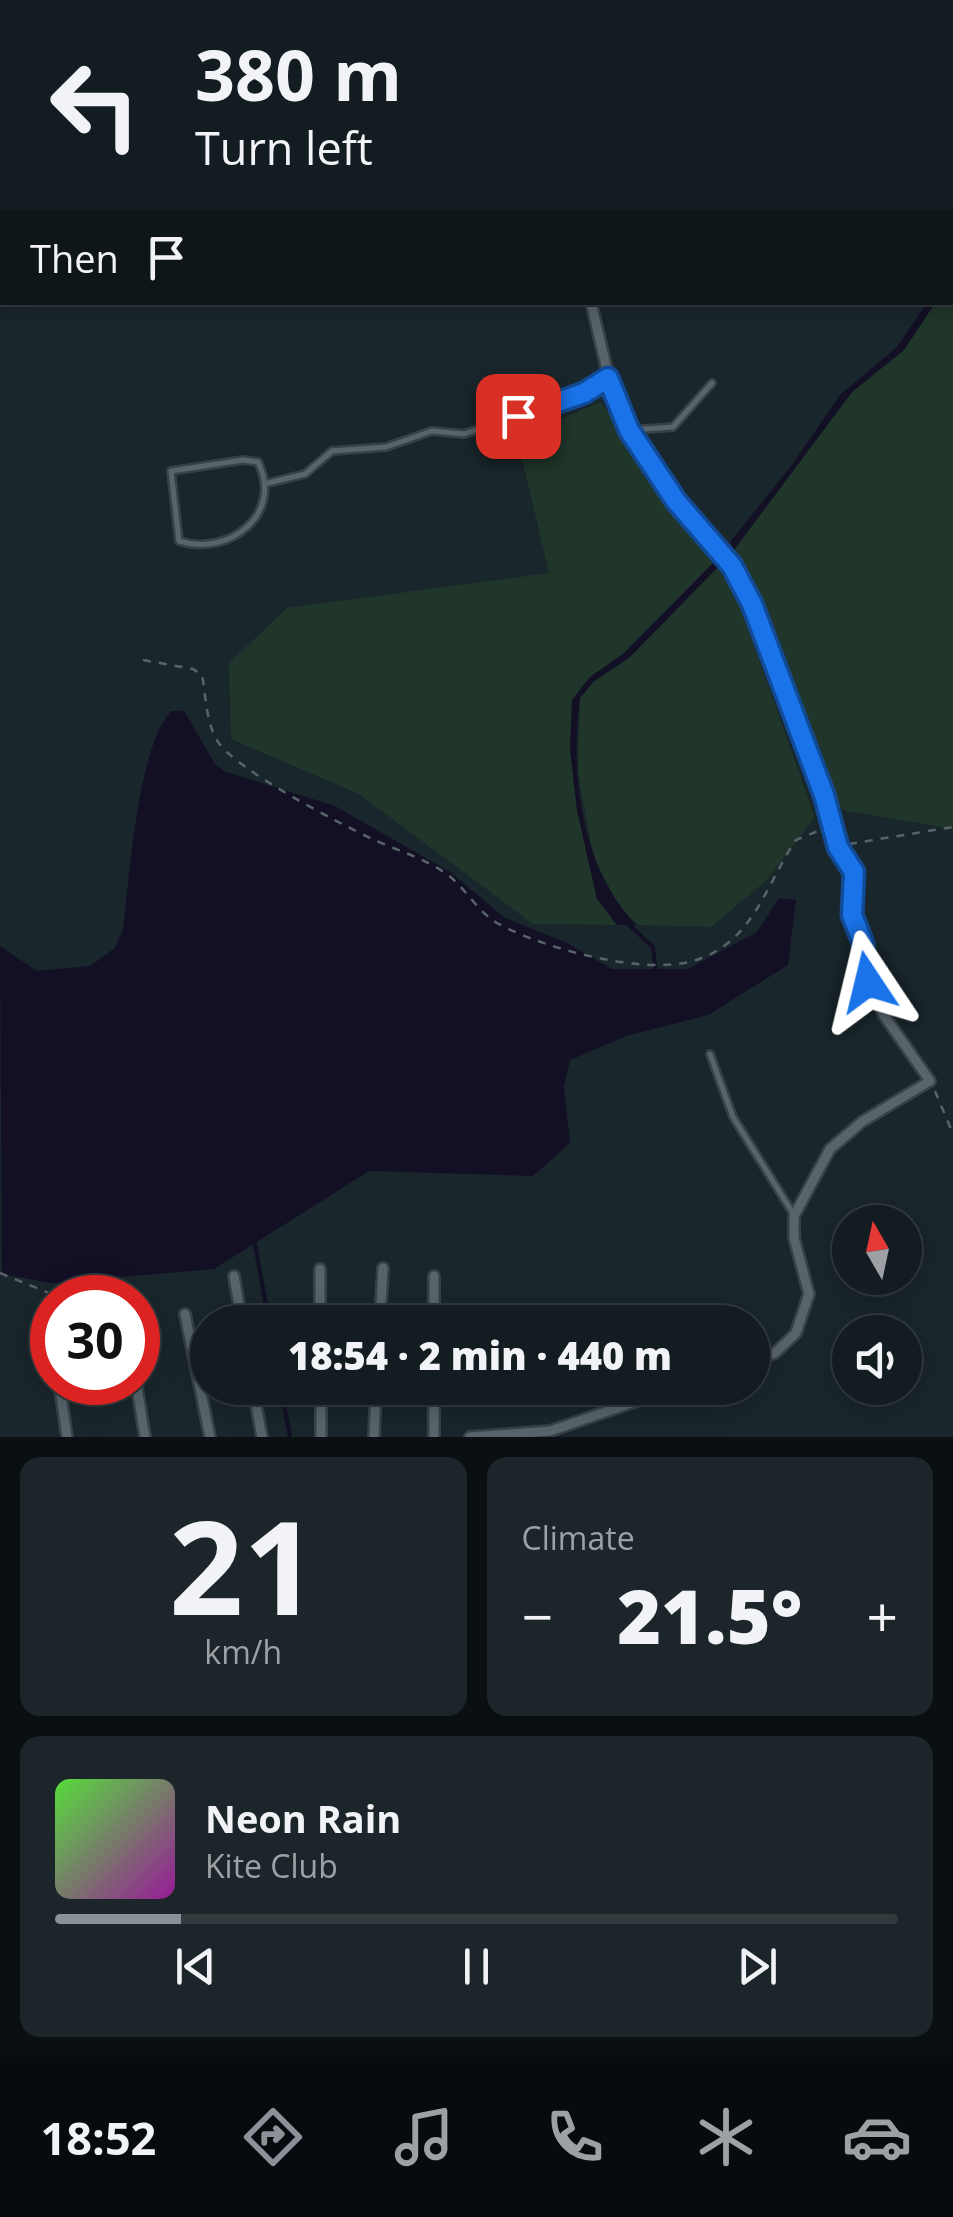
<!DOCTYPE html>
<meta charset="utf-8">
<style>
:root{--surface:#131c20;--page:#1c2529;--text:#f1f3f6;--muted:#9da1a5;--line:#323a3e;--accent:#8c9099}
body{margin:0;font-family:"Open Sans",sans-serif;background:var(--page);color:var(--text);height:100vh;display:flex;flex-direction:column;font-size:38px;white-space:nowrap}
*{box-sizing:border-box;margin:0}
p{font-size:32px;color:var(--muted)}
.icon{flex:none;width:55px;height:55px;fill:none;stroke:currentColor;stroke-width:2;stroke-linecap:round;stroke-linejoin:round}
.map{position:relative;height:1437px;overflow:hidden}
.drawer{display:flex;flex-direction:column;gap:20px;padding:20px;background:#0a0f12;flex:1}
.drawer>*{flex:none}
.hud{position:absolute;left:0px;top:0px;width:955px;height:305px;box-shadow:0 5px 25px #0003,0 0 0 2px var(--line);background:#131c20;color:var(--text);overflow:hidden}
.needle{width:65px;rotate:351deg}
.fabs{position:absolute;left:832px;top:1205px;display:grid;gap:20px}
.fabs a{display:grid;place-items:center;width:90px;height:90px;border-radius:50%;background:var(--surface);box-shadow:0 5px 25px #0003,0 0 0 2px var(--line);font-size:50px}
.speed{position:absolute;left:30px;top:1275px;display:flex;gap:20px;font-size:50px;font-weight:700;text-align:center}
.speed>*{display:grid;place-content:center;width:130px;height:130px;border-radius:50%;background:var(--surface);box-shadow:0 5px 25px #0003,0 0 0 2px var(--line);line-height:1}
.speed .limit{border:15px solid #d22;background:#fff;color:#111}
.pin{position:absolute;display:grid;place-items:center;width:85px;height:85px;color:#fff;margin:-42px;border-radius:20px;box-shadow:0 5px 15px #0006}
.me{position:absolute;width:110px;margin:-55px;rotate:350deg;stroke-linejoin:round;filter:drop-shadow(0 0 8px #0008)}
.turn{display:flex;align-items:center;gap:35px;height:210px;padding:0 30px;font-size:45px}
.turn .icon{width:130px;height:130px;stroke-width:2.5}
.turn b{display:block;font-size:70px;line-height:85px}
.then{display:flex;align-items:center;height:95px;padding:0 30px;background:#0003;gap:20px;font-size:38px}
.big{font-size:75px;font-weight:800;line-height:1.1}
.drawer .card{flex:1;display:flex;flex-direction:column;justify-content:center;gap:15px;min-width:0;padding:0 35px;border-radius:20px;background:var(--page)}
.drawer .dial{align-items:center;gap:0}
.dial b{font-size:130px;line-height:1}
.song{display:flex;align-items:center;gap:30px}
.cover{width:120px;height:120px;border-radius:15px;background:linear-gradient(135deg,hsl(110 70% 55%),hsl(300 70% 35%))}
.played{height:10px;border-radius:5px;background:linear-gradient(90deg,var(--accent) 15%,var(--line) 15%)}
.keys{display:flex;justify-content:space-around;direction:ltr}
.heat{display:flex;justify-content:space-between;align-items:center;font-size:55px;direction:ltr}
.drawer .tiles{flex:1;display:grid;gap:20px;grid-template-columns:1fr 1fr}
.card:last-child{grid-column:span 2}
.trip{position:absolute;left:190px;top:1305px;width:580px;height:100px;border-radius:50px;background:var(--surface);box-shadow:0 5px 25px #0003,0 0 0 2px var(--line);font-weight:800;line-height:100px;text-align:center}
.menu{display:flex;height:160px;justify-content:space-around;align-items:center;background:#080b0d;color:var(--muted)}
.menu .icon{width:70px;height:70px}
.menu .selected{color:var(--accent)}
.menu b{font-size:45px;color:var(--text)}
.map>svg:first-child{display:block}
.green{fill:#20362b}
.water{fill:#131026}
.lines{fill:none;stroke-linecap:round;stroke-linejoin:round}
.stream{stroke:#131026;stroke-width:4}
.lane-casing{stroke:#384246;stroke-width:10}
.street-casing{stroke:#384246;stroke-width:14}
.secondary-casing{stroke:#384246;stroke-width:18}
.highway-casing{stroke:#384246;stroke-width:22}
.path{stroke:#586469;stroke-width:2.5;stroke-dasharray:8 8;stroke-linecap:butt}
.lane{stroke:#57656b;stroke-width:5}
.street{stroke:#57656b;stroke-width:9}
.secondary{stroke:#57656b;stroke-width:12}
.highway{stroke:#209695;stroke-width:18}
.route-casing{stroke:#114b97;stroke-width:25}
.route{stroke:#1a73e8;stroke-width:18}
</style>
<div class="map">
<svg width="953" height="1437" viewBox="0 0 953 1437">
<rect width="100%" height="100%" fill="#19262b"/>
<path class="green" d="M953 279V829L842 810 734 550 852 392 904 350 935 303 952 302Z
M601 402 716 560 623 654 590 677 572 700 570 749 577 810 597 899 617 925 533 924 359 794 231 739 229 663 287 608 549 573 517 437Z
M720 565 731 581 815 817 767 880 711 927 637 925 621 910 594 858 578 774 580 698 593 682 630 657Z"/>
<path class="water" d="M927 303H935L904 350 852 392 734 550 730 542 792 465 840 395 897 347Z
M716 560 720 565 630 657 593 682 580 698C570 772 581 871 637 925H617L597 899 577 810 570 749 572 700 590 677 623 654Z
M171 711H184L215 764 226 772 335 806 450 872 505 918 567 943 612 969H688L757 932 779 898 796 900 788 965 708 1015 626 1036 570 1060 564 1087 570 1143 533 1176 369 1171 214 1269 51 1283 2 1274 0 946 37 971 90 966 115 948 123 929C130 876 137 749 171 711Z"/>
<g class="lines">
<path class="stream" d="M627 923 653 947 656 973
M254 1239 269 1322
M281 1388 290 1437"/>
<defs>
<path id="lane" d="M0 66H2
M632 430 673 427 712 383
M243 460 258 462C284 514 229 557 179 541L171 471Z
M264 484 305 474 332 451 386 447 432 431 464 434 584 393 608 378
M710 1054 733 1117 794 1215"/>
<path id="street" d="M546 0V2
M908 2V0
M591 302 614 400 629 430 676 501 732 566 752 604 824 795 838 847 854 872 852 915 863 943 868 982 883 1014 930 1081 863 1121 830 1149 794 1216V1238L809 1294 796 1333 775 1353 752 1360
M320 1269V1322
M234 1276 242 1322
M105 1298H123
M185 1314 210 1437
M380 1322 383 1268
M434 1322V1276
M49 1323 52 1343
M59 1382 67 1437
M136 1382 145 1437
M253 1388 262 1437
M321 1388V1437
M374 1437 376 1388
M434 1437V1388
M470 1437 550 1431 675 1388"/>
<path id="secondary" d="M39 0V2
M0 288 2 283"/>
<path id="highway" d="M219 2 222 0
M260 2 263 0
M0 197 2 195
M0 235 2 232"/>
</defs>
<use href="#lane" class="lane-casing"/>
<use href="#street" class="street-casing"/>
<use href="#secondary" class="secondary-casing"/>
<use href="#highway" class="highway-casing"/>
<path class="path" d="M143 660 193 669 202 675C206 696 206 724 218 742 238 771 337 822 372 839 398 851 425 858 448 875 466 889 477 911 497 923 542 948 638 974 689 962 753 946 764 887 796 840L823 829
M849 844 953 827
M935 1091 953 1134
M0 1273 61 1298"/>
<use href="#lane" class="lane"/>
<use href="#street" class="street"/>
<use href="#secondary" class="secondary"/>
<use href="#highway" class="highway"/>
</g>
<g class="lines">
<defs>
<path id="route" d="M518 416 584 393 608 378 629 430 676 501 732 566 752 604 824 795 838 847 854 872 852 915 863 943 868 982"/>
</defs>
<use href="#route" class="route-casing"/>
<use href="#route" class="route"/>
</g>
</svg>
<div class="fabs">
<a><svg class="needle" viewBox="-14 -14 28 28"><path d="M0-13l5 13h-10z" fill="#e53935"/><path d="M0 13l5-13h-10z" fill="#9da1a5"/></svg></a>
<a><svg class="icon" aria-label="sound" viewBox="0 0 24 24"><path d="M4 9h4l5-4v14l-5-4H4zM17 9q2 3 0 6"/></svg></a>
</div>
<div class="speed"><div class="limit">30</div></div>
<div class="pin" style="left:518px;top:416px;background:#d93025"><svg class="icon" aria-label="arrive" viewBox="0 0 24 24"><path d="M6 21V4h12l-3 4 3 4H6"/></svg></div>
<svg class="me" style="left:868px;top:982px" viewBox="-20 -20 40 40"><path d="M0-17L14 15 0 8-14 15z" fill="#1a73e8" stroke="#fff" stroke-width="4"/></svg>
<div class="trip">18:54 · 2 min · 440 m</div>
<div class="hud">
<div class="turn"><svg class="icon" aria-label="left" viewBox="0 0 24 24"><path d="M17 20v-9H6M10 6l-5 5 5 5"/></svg><div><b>380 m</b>Turn left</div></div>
<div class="then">Then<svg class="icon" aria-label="arrive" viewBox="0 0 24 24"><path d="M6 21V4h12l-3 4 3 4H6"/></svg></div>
</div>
</div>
<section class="drawer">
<div class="tiles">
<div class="card dial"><b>21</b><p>km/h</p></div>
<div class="card"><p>Climate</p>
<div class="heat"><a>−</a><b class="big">21.5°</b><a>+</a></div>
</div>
<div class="card">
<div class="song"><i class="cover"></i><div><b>Neon Rain</b><p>Kite Club</p></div></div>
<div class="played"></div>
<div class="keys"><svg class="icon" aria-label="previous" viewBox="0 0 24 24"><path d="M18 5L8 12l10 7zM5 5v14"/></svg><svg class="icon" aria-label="pause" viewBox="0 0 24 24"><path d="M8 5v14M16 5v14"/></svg><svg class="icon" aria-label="next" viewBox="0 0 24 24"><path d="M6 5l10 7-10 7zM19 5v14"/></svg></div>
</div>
</div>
</section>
<nav class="menu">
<b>18:52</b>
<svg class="icon selected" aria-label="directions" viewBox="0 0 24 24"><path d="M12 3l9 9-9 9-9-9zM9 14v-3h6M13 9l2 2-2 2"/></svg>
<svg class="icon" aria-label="music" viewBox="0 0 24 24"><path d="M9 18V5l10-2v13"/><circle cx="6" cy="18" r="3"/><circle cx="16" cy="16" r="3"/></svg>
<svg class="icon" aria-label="phone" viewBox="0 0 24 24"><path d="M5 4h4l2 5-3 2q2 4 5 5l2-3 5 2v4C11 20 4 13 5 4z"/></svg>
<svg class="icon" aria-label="climate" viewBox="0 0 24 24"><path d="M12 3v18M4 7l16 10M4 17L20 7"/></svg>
<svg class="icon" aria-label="car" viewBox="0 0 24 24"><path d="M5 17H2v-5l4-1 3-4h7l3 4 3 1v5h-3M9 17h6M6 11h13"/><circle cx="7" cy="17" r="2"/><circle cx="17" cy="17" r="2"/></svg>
</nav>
